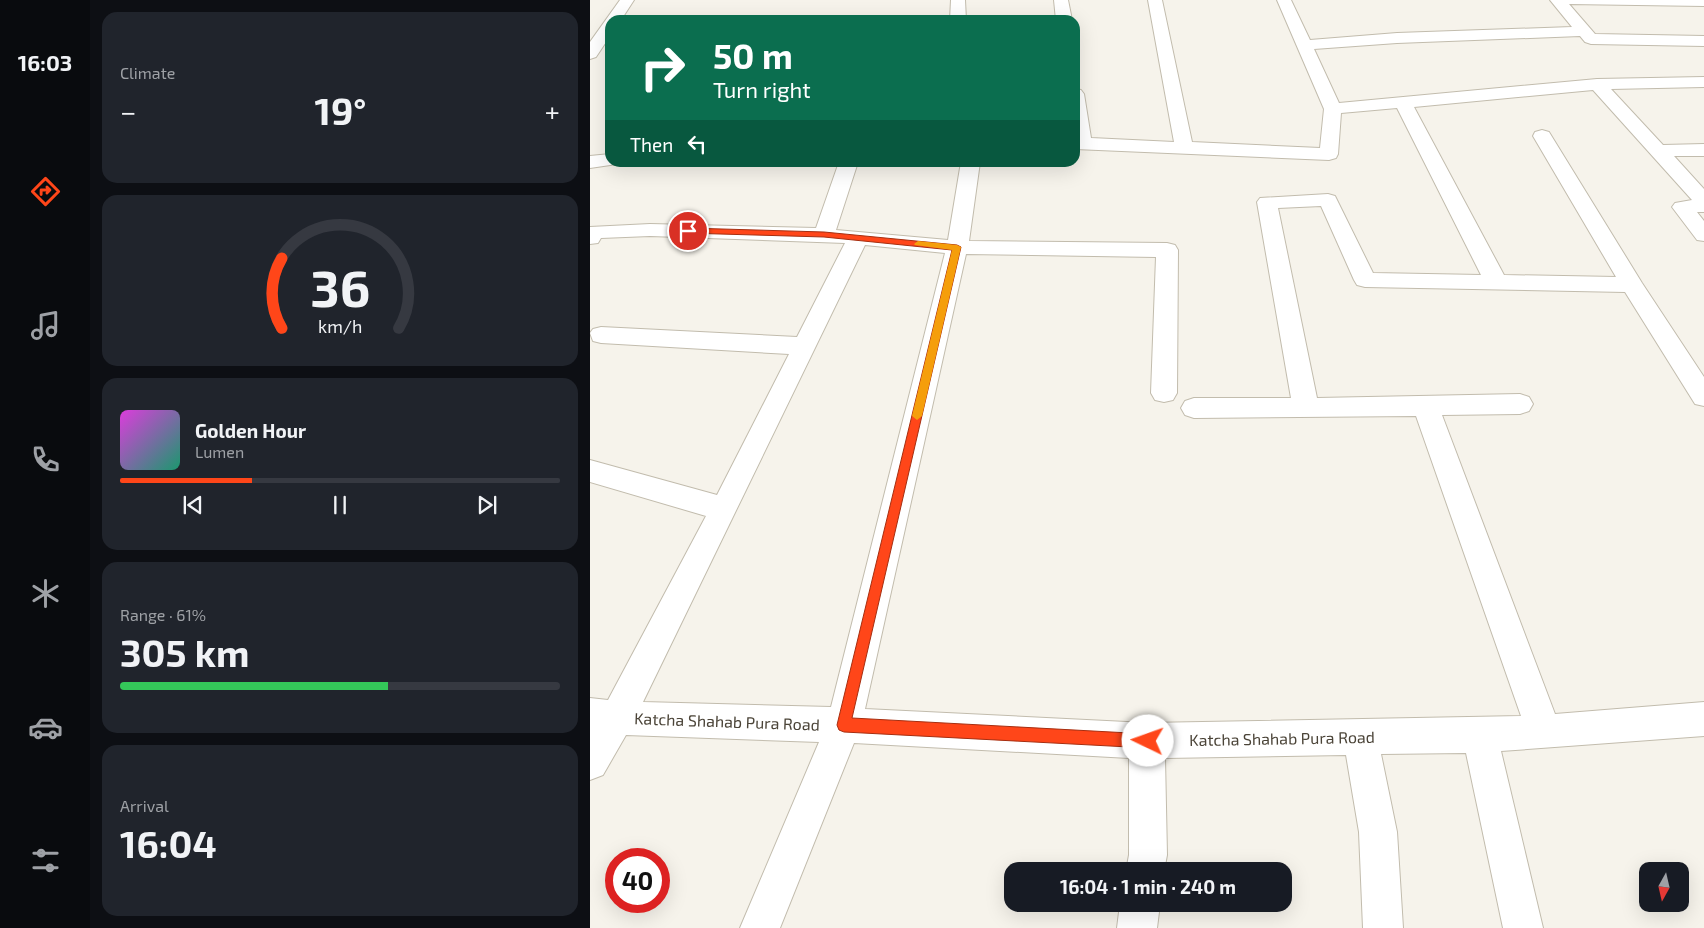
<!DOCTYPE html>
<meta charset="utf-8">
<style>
:root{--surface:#171b24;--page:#20242c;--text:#f1f3f6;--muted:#9ea1a6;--line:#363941;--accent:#ff4619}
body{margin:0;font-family:"Exo 2",sans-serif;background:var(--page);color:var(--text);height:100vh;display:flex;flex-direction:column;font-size:19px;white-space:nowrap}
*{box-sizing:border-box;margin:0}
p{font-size:16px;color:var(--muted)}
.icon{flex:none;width:28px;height:28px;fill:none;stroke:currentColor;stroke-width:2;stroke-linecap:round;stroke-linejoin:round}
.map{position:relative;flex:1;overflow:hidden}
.panel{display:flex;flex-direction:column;gap:12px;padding:12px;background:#0d0f14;width:500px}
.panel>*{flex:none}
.top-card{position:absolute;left:15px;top:15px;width:475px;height:152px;border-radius:15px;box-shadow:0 5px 20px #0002;background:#0b6e4f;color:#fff;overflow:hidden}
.needle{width:32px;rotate:188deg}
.controls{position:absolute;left:1049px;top:862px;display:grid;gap:10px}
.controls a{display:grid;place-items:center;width:50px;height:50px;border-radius:10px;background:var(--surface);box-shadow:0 5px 20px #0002;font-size:25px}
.speed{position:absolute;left:15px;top:848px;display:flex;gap:10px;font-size:25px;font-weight:700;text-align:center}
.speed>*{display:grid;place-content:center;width:65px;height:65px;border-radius:50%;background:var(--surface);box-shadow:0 5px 20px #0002;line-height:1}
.speed .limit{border:8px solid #d22;background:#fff;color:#111}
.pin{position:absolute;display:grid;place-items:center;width:42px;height:42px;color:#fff;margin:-21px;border:2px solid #fff;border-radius:50%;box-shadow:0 1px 5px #0007}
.me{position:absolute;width:55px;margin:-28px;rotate:273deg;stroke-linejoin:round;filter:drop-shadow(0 0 4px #0008)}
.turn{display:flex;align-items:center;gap:18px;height:105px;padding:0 25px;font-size:22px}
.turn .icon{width:65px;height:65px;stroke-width:2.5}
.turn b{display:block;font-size:35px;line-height:42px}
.then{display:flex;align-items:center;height:48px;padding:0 25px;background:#0003;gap:10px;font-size:19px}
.big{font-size:38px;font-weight:700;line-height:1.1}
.panel .card{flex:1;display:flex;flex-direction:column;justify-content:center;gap:8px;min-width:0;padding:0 18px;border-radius:15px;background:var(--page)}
.panel .dial{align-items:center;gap:0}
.dial svg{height:130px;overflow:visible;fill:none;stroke:var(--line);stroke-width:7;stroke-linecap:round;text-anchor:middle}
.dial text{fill:var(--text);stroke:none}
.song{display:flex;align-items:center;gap:15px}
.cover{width:60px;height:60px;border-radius:8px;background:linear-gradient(135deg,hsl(300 70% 55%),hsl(160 70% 35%))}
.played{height:5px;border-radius:2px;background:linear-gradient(90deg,var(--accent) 30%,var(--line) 30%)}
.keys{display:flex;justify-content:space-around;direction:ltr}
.heat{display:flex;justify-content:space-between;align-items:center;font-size:28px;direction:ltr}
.charge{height:8px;border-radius:4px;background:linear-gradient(90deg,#34c759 61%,var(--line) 0)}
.trip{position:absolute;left:414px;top:862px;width:288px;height:50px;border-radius:15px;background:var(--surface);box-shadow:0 5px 20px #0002;font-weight:700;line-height:50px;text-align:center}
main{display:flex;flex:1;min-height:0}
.dock{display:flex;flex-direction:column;width:90px;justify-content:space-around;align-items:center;background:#090b0e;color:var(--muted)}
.dock .icon{width:35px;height:35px}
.dock .selected{color:var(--accent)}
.dock b{font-size:22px;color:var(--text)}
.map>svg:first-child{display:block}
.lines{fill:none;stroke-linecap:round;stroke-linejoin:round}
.minor-casing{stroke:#c2bcad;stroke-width:2}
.minor{fill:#fff;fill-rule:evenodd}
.route{fill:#ff4619;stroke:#a62e10}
.slow{fill:#f59e0b}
.labels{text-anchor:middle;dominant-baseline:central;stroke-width:4;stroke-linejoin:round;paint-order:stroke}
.near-street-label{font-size:16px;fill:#4b4438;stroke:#fff}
</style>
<main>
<nav class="dock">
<b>16:03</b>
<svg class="icon selected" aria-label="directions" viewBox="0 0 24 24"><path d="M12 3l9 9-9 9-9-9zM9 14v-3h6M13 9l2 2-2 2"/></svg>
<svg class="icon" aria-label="music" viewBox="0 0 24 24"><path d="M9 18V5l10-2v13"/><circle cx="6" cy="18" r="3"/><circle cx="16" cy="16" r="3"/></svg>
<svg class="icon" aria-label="phone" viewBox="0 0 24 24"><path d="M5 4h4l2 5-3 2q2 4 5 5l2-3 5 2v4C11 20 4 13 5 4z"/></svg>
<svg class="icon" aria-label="climate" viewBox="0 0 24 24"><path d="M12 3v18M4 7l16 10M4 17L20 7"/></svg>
<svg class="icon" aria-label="car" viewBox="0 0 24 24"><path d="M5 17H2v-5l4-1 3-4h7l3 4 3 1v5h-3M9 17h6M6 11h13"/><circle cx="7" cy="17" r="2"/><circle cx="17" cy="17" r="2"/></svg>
<svg class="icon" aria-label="filters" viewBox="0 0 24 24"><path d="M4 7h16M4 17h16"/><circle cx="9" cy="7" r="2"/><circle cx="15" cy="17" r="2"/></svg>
</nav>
<section class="panel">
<div class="card"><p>Climate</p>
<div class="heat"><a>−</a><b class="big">19°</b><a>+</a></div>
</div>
<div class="card dial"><svg viewBox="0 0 100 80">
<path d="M14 69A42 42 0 1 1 86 69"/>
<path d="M14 69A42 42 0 0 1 14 26" stroke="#ff4619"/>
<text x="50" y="56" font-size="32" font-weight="700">36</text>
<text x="50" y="72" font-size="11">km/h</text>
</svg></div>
<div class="card">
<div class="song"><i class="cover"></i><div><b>Golden Hour</b><p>Lumen</p></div></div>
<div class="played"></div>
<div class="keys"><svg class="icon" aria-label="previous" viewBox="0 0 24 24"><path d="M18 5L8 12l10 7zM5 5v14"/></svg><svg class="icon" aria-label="pause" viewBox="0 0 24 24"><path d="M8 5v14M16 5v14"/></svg><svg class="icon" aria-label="next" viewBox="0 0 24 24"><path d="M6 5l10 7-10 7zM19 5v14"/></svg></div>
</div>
<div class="card"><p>Range · 61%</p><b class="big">305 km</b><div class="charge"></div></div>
<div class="card"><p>Arrival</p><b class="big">16:04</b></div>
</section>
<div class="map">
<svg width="1114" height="928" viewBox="0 0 1114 928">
<rect width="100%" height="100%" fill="#f6f3eb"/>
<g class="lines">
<defs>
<path id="minor" d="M30 0H44L31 20H20V36L6 57 0 59V42Z
M361 0H375L376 20H360Z
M464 0H478L482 20H466Z
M558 0H572L602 142 730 148 734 109 687 0H701L720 40 807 33 982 27 960 0H1114V6L979 4 1005 34 1114 36V46L1001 44 995 42 990 36 807 43 724 49 749 103 1007 79 1114 77V87L1021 89 1073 145 1114 144V156H1084L1114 189V212H1107L1114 221V241L1107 240 1082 207 1085 203 1102 200 1003 90 824 107 914 275 1026 277 943 136 945 132 952 130 959 132 1052 283 1114 377V406L1105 404 1035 292 775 287 767 285 764 280 731 206 688 208 727 398 930 394 939 397 943 404 939 411 930 414 852 415 965 714 1114 702V736L911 751 953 928H913L876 753 791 754 807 832 813 928H773L769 832 756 755 575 758 577 855 574 871H536L539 855V758L264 743 190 928H150L229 742 36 735 13 775 0 780V698L18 700 116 516 0 482V460L127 495 199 354 11 343 3 341 0 333 3 329 11 327 207 337 255 243 60 236 11 238 8 243 0 244V227L60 224 226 228 249 162H268L246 230 358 240 371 162H390L379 241 577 243 585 245 588 250 587 393 583 400 574 402 565 400 561 393 566 257 376 254 275 709 557 723 931 716 826 416 604 418 595 415 591 408 595 401 604 398H701L667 202 670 198 738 194 745 196 783 273 891 275 807 108 751 113 748 154 746 158 739 160 485 149V89L491 90 494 94 501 138 584 142ZM275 245 355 253 241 707 53 702Z
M20 154V162H28L27 164 0 168V156Z
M530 904H570L567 928H527Z"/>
</defs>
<use href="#minor" class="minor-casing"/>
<use href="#minor" class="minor"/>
</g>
<path class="route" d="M98 228 234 232 367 245 371 247 262 718 558 734 563 736 565 741 563 746 558 748 254 732 249 730 247 725 362 250 234 237 95 233 94 231Z"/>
<path class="slow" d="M328 241 367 245 371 247 332 416 327 420 322 416 362 250 325 245 324 244Z"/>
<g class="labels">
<g class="near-street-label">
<text transform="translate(137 721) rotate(2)">Katcha Shahab Pura Road</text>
<text transform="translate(692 738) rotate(-1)">Katcha Shahab Pura Road</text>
</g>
</g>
</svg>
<div class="controls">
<a><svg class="needle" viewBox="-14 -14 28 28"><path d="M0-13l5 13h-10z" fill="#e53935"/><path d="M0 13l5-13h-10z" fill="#9ea1a6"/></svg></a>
</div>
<div class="speed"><div class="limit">40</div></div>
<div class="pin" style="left:98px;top:231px;background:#d93025"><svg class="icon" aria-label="arrive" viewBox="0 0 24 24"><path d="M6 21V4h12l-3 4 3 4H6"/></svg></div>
<svg class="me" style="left:558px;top:741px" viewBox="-20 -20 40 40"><circle r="19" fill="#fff"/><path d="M0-13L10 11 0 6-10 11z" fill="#ff4619"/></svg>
<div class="trip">16:04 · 1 min · 240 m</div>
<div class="top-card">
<div class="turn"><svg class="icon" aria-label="right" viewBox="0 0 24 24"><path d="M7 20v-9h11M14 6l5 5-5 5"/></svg><div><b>50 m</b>Turn right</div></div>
<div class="then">Then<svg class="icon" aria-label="left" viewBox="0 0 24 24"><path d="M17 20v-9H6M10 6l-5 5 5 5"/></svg></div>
</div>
</div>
</main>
